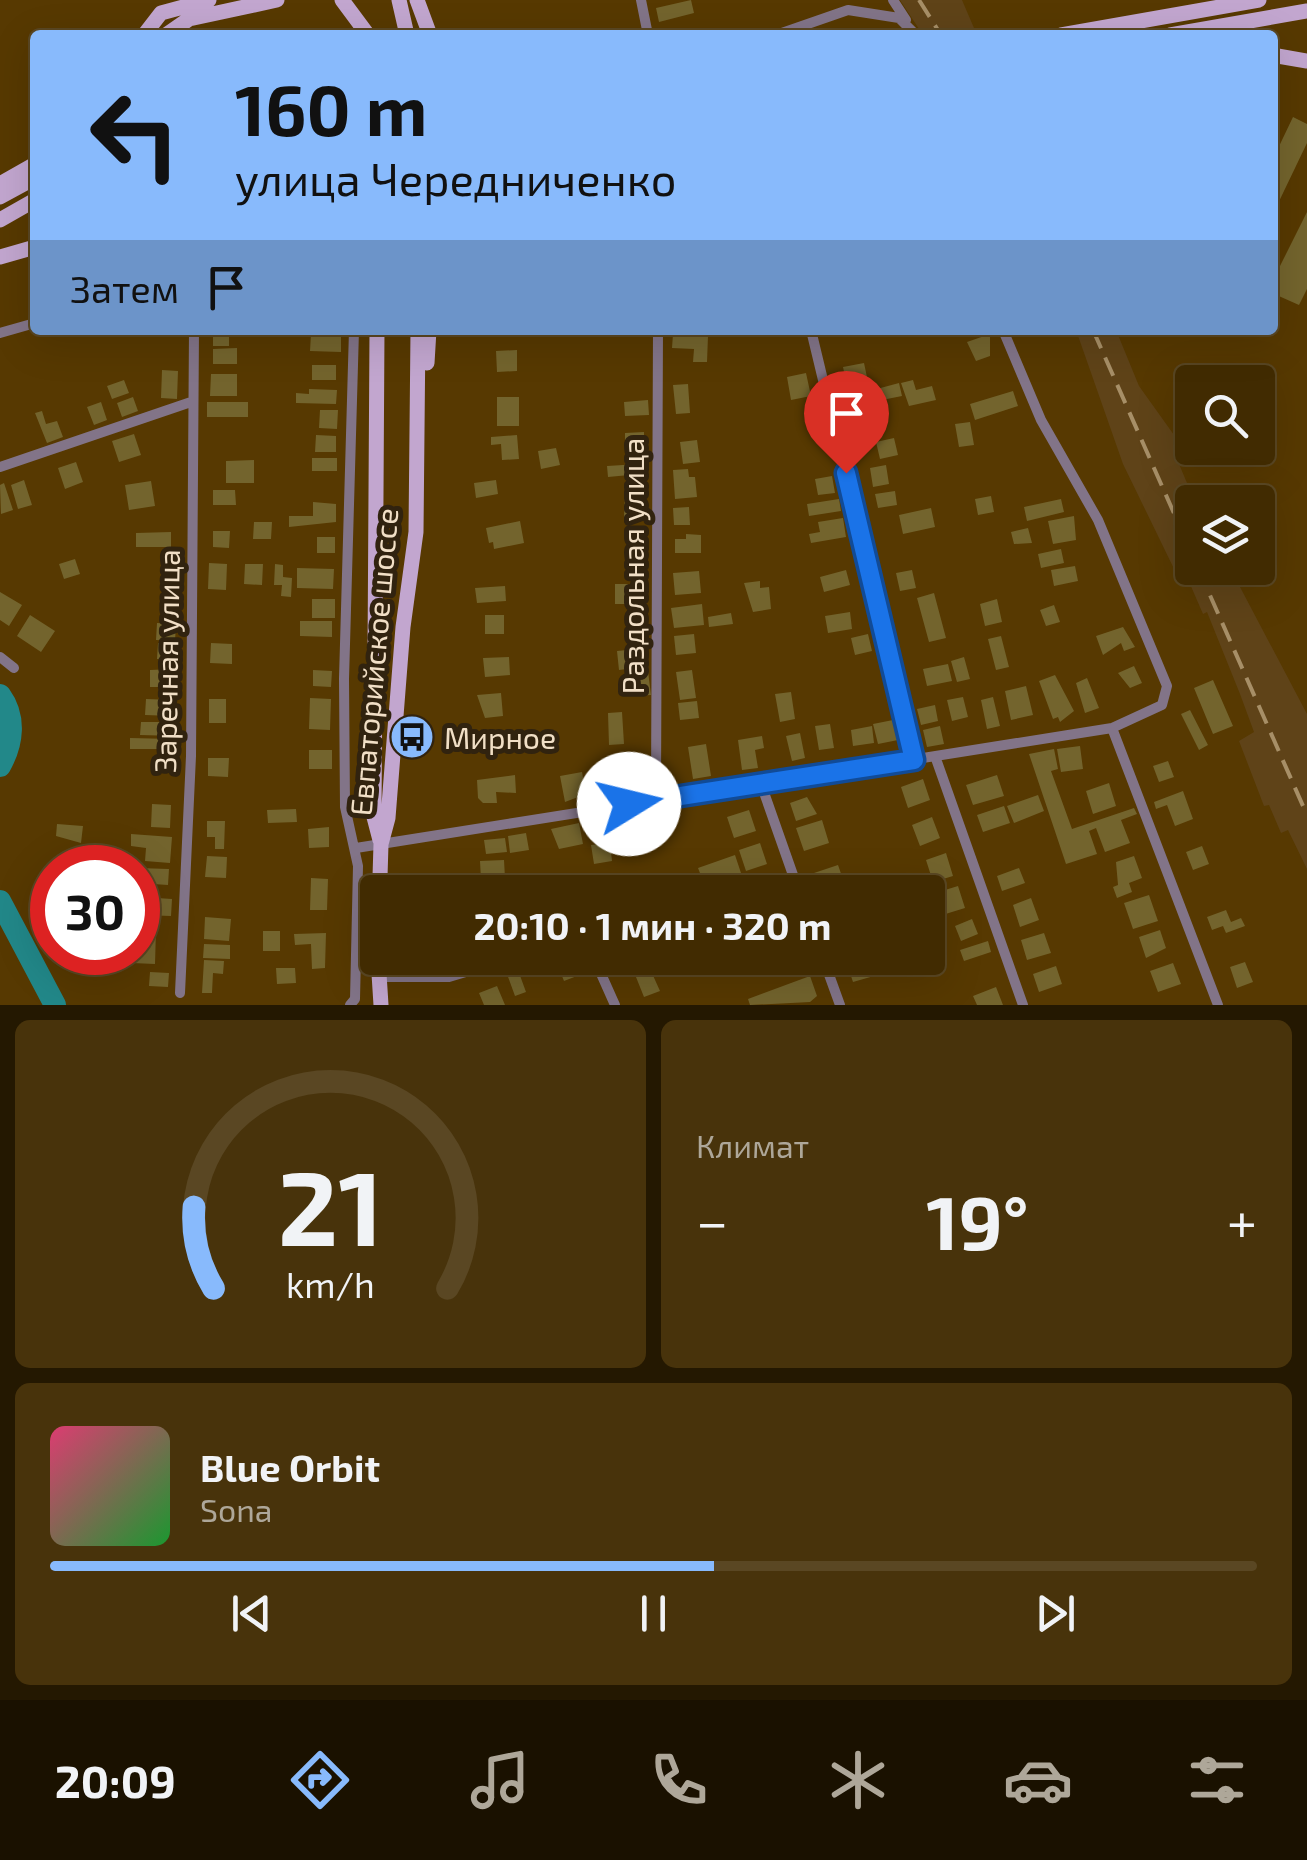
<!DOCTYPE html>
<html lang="ru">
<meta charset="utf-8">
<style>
:root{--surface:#412b01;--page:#48330b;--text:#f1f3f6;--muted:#aea799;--line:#5a4723;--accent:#88bafc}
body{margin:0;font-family:"Exo 2",sans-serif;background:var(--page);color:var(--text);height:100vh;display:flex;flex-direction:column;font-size:38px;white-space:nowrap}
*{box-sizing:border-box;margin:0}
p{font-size:32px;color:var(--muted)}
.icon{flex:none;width:55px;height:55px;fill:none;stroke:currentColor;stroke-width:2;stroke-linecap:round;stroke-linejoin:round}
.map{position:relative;height:1005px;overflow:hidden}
.sheet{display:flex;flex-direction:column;gap:15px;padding:15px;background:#241801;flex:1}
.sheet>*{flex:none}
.hud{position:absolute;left:30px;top:30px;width:1248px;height:305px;border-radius:10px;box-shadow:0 10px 40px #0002,0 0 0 2px var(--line);background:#88bafc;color:#111;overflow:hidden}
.controls{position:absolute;left:1175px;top:365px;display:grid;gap:20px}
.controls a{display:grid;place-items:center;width:100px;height:100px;border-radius:10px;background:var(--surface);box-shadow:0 10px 40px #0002,0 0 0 2px var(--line);font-size:50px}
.speed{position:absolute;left:30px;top:845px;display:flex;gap:20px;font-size:50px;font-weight:700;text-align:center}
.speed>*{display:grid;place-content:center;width:130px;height:130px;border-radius:50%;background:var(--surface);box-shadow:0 10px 40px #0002,0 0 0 2px var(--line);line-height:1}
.speed .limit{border:15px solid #d22;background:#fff;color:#111}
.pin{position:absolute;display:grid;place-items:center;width:85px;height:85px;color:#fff;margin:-102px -42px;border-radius:50% 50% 50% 0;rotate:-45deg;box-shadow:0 0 10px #0007}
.pin .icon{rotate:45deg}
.me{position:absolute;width:110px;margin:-55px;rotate:81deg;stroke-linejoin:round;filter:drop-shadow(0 0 8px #0008)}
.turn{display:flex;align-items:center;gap:35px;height:210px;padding:0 40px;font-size:45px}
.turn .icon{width:130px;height:130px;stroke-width:2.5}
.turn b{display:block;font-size:70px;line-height:85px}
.then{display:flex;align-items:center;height:95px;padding:0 40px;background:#0003;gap:20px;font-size:38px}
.big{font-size:75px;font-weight:700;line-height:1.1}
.sheet .tile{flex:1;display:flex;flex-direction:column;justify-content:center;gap:15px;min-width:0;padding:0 35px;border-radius:15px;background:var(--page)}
.sheet .dial{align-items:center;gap:0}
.dial svg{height:260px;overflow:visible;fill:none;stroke:var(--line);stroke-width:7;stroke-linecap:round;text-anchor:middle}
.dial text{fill:var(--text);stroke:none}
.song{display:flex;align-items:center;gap:30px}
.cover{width:120px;height:120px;border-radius:15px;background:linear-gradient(135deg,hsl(340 70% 55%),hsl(130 70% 35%))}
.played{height:10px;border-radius:5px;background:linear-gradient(90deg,var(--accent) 55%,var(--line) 55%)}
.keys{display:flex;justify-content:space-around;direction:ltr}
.heat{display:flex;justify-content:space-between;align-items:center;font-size:55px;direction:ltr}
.sheet .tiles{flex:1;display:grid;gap:15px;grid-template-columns:1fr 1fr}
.tile:last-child{grid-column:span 2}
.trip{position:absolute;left:360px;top:875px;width:585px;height:100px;border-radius:10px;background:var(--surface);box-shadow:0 10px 40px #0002,0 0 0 2px var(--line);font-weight:700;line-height:100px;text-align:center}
.tab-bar{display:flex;height:160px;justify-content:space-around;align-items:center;background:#1a1100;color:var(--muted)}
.tab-bar .icon{width:70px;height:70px}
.tab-bar .on{color:var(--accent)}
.tab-bar b{font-size:45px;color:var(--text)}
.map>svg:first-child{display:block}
.built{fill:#5f4318}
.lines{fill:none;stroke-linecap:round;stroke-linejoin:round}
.river{stroke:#228889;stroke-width:22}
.building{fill:#73642d}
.street{stroke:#827488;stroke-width:10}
.primary{stroke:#c2a6cf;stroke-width:15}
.rail{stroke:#a78f67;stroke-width:4;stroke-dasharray:20 10;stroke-linecap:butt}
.route-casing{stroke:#114b97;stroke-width:25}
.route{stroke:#1a73e8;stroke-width:18}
.labels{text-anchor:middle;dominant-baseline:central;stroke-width:10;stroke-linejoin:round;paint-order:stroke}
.street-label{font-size:30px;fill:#f1dfc6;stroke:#31230f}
.poi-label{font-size:30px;fill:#f1dfc6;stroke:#31230f;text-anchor:start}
</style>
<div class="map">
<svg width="1307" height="1005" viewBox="0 0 1307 1005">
<rect width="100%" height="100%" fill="#573901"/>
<path class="built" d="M900 0H962L977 35H923Z
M1076 330H1116L1139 386 1174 435 1179 464 1195 502 1192 568H1230L1307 714V869L1288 830 1281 833 1269 805 1264 806 1239 741 1254 732 1240 694 1207 612 1203 614 1190 584 1178 577 1123 464Z"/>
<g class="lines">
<path class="river" d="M0 695C16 717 13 743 0 766
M0 901 55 1005"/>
</g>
<path class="building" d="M691 0 694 13 659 22 656 8Z
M1293 117 1307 124V143L1272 216V161Z
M1307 212V289L1299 305 1272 293V282Z
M213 330H229V346H213Z
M311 334 341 335V352L310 351Z
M673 334 708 336 707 362H693L694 349 672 348Z
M990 334V356L976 361 967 342Z
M237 348V364H213V349Z
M517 350V371L497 372 496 351Z
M864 363 868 382 847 386 843 367Z
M312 365H336V380H312Z
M162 370 178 371 177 399 161 398Z
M806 373 811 396 791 400 787 377Z
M211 374H237V396H210Z
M124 380 129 393 112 399 107 386Z
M913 380 916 390 932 386 936 400 909 406 901 383Z
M899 383 902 396 882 400 883 408 865 411 862 393Z
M688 384 690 413 676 414 673 385Z
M309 389 337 390 336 404 296 403V393L309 394Z
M1013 391 1018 406 975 420 970 404Z
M855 392 860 417 848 420 843 394Z
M133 397 138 411 122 417 117 403Z
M497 397H519V426H497Z
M648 400 649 415 625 416 624 402Z
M101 402 107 420 94 425 87 407Z
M207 402H248V417H207Z
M320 410H338L337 429 319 428Z
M42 411 46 424 57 421 63 437 47 443 35 413Z
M880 416 883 431 862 435 859 420Z
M970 422 974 445 959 447 955 424Z
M644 432V452H625V433Z
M134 434 141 455 119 462 112 441Z
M316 435 336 436V452H315Z
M517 435 519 459 502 460 501 444 491 445V437Z
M894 438 898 455 880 459 876 442Z
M697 440 700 462 683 464 680 442Z
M556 448 560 465 541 469 538 451Z
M312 458H337V471H312Z
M254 460V483H226V461Z
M76 462 83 482 65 489 58 468Z
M639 464 640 474 608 477 607 466Z
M886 465 889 484 873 487 870 468Z
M688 469 689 477H695L697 497 675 499 673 470Z
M832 476 835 493 818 495 815 479Z
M24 480 32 505 18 509 11 485Z
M496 480 498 494 476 498 474 483Z
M151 481 155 506 129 510 125 485Z
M4 483 13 510 1 514 0 485Z
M213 490H235L236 505H213Z
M895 491 897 505 878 508 875 494Z
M625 495 641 496 640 518 624 517Z
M991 496 994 512 978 515 975 499Z
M839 499 841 511 809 516 807 504Z
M1061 499 1064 512 1027 521 1024 507Z
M313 502 336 504V522L289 527V516H313Z
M689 507 690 525H674L673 508Z
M931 508 935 527 903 534 899 515Z
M1074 516 1076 540 1053 544 1048 521Z
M843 518 846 537 811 543 809 534 820 532 818 522Z
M520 521 524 543 494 549 493 542 489 543 486 528Z
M254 522H272L271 539H253Z
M1028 528 1032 543 1014 544 1011 532Z
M213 531H230L229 548 213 547Z
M171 532V547H136V533Z
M686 534 701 535V553H675V539H686Z
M317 537H335V553H317Z
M642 543 646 560 629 564 626 546Z
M1061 549 1064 563 1041 568 1038 554Z
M75 559 80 574 64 579 59 564Z
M209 563 227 564 226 590 208 589Z
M245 564H263L262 585 244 584Z
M275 564 283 565V577L292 578 291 597 281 596 282 585H274Z
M1075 566 1078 581 1054 586 1051 570Z
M297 568 334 569 333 589 297 588Z
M846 570 850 585 824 592 820 577Z
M912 570 916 588 900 591 896 573Z
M699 571 701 593 675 595 673 573Z
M760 581V588L769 587 771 609 753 612 744 583Z
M615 584H628V604H615Z
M505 586 506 601 477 603 475 588Z
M0 592 22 605 9 626 0 620Z
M934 593 946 638 929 642 917 598Z
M312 599H335V618H312Z
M997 599 1002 622 985 626 980 604Z
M702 604 704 625 674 628 671 608Z
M1054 605 1060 622 1046 626 1040 610Z
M850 612 852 629 828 633 825 616Z
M731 613 733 624 709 627 708 617Z
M30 615 55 631 41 652 17 636Z
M485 615H504V634H485Z
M300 621H332V637L300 636Z
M157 623 176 624 175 641 156 640Z
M1123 627 1135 647 1124 651 1121 643 1103 655 1096 636Z
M694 634 696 653 676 655 674 636Z
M868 634 872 651 855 655 851 638Z
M1001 636 1009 667 996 670 988 639Z
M158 643H174L173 660 157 659Z
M211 643 232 644V664L210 663Z
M646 648 647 659 635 661V668L619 670 617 651Z
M509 657 510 675 485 677 483 658Z
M964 657 970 679 957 682 951 661Z
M948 664 952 681 927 686 923 669Z
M1134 666 1142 683 1130 688 1118 673Z
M173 669V687H150V670Z
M313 670 332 671 331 687 313 686Z
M692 670 696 698 680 700 676 672Z
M648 671 651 695 634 696 631 672Z
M1055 675 1074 711 1060 722 1058 717 1053 719 1039 681Z
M1087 678 1099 708 1085 713 1076 683Z
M1213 680 1233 726 1213 734 1194 688Z
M1026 686 1033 715 1011 720 1005 691Z
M791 692 795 719 780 722 775 694Z
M501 693 503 716 485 718 477 695Z
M963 697 968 717 952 721 947 700Z
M993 697 1000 726 987 729 981 700Z
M310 698 331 699 330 730 309 729Z
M146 699 173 700 172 716 145 715Z
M209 699H226V723H209Z
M697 701 699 718 680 720 678 703Z
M935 705 938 721 921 725 917 709Z
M1190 710 1208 745 1199 750 1181 714Z
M622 712 624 744 609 745 608 713Z
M893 720 898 740 878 744 873 724Z
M141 722H176V736L140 735Z
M830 724 834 748 819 750 815 726Z
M872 726 874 743 853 746 851 730Z
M940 726 944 744 927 747 923 730Z
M800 733 805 758 792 761 786 736Z
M762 736 764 748 755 750 758 768 742 770 738 740Z
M130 738 172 739V749H130Z
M706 744 711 776 693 779 688 747Z
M1080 746 1083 769 1061 772 1057 749Z
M1054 749 1058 769 1051 771 1072 829 1134 808 1137 814 1121 820 1130 843 1105 852 1096 828 1089 831 1097 854 1066 864 1029 754Z
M309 750H332V769H309Z
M208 758H229L228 777 208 776Z
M1168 761 1174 777 1159 782 1153 766Z
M634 771 638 788 605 794 602 777Z
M582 772 586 794 565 802 560 776Z
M515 775 516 793 496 792 497 803H483L478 798 477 780Z
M997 775 1004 796 973 805 966 785Z
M923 779 930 800 908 808 901 787Z
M1109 783 1116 806 1093 814 1086 791Z
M1183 791 1193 819 1175 826 1167 805 1156 809 1154 802Z
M1038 795 1044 811 1014 823 1007 806Z
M807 797 817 814 796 821 790 803Z
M152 804 171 805 170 828 151 827Z
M1004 806 1010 823 983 832 977 815Z
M296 809 297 822 268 823 267 810Z
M749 810 756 831 734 838 727 817Z
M932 817 940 838 920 846 912 825Z
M822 820 829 843 804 851 796 828Z
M207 821H225L224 849H215V837H207Z
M579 823 583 844 559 849 551 829Z
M57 824 83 826 81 843 56 836Z
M329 827V847L309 848 308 829Z
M655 830 657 847 625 851 623 834Z
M526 833 529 850 510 853 508 836Z
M131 834 172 837 170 863 145 861 146 848 131 846Z
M505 838 507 852 486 854 484 840Z
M610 843 612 861 594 864 591 845Z
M760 843 767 864 746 871 739 850Z
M1202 846 1209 864 1193 870 1186 852Z
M946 853 953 876 933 882 926 860Z
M735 855 741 873 705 886 698 868Z
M207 856 227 857 226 878 205 877Z
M1134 856 1142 878 1129 883 1132 892 1117 898 1113 887 1118 885 1116 862Z
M504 860 505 878 481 880 480 861Z
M838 865 845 885 821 892 814 873Z
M138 868 169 869 168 885 138 883Z
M1019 868 1025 883 1002 891 997 876Z
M571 874 574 892H547L544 879Z
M311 878 328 879 327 910H310Z
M775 878 780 892H751L748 883Z
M958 886 965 908 939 916 932 894Z
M1149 895 1158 921 1133 929 1124 903Z
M142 897 172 899 171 916 141 915Z
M1031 898 1039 920 1020 927 1013 905Z
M1226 910 1231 922 1241 918 1245 926 1226 933 1223 926 1212 930 1207 917Z
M205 917 231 919 229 941 204 939Z
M972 919 978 934 961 941 955 926Z
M138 930H156L155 964 132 963V952H138Z
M1160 930 1166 948 1146 958 1139 937Z
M263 931H280V951H263Z
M326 933 325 968 312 969 311 944 295 945 294 934Z
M1044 933 1051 953 1027 960 1021 940Z
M988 941 991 952 964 961 960 950Z
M204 944 230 945V959L203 958Z
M556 958H569L577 976 564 981 560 971 550 975 545 962Z
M779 958H803L807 969 786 976Z
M868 958 874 976 853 982 847 964Z
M204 960 224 961 223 974 213 973 212 993H202Z
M1245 962 1253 982 1237 988 1230 967Z
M1173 963 1181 984 1158 992 1150 971Z
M1056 966 1062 984 1039 992 1033 974Z
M276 968H295L296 983 277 984Z
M518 970 526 992 515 996 507 974Z
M651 971 660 991 644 997 636 977Z
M150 972 169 973 168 987 149 986Z
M810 976 817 996 810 1002 750 1005 748 999Z
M497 986 505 1005H484L479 993Z
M996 987 1003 1005H977L973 996Z"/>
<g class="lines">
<path class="street" d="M641 0 648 35
M893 0 906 20
M848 10 899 18 916 35
M776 35 848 10
M658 330 656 790 664 799
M811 330 914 759
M0 333 35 323
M0 467 191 402
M0 657 14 668
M1112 728 1218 1005
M935 756 1023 1005
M761 784 799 892
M356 848 1112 728 1162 705 1167 686 1098 520 1041 420 1003 330
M594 958 615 1005
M823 958 840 1005
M379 977H449L513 958
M180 993 191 756 194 330
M350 1005 355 999 358 866 345 807 344 679 354 330"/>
<path class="primary" d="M342 0 368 35
M399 0 407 35
M417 0 430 35
M144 35 161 13 209 0
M166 35 189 19 277 0
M1061 35 1259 0
M1170 35 1307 11
M1272 55 1307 61
M0 184 35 164
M0 197 35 178
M0 220 35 200
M0 257 35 247
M377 330 374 817 380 840
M427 363 429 330
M378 942 381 844 388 818 403 627 416 532 418 330
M378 958 381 1005"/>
<path class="rail" d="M919 0 941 35
M1093 330 1192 554
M1198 568 1307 815"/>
</g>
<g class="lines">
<defs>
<path id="route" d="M629 804 914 760 846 473"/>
</defs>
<use href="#route" class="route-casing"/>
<use href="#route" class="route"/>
</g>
<defs>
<symbol id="bus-disc" viewBox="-11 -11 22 22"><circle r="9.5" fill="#88bafc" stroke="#31230f"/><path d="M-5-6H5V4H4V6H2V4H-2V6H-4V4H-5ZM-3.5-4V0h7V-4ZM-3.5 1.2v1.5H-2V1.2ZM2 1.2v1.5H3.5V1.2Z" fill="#111"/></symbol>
</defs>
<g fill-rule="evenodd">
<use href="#bus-disc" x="387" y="712" width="50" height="50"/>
</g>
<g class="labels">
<g class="street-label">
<text transform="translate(632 566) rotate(-90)">Раздольная улица</text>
<text transform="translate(166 661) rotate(-89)">Заречная улица</text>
<text transform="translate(373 662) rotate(-85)">Евпаторийское шоссе</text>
</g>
<g class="poi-label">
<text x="444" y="737">Мирное</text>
</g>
</g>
</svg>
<div class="controls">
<a><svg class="icon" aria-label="search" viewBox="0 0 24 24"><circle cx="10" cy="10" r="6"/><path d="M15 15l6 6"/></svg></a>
<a><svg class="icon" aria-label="layers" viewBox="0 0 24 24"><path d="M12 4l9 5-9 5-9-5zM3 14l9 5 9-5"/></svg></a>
</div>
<div class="speed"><div class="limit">30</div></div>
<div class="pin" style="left:846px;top:473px;background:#d93025"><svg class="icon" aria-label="arrive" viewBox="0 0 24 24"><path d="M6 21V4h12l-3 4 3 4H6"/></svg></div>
<svg class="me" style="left:629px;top:804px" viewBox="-20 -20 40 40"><circle r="19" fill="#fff"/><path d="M0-13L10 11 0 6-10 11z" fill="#1a73e8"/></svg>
<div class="trip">20:10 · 1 мин · 320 m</div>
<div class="hud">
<div class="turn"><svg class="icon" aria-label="left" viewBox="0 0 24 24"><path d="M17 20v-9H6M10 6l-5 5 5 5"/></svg><div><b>160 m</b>улица Чередниченко</div></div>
<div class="then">Затем<svg class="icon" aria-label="arrive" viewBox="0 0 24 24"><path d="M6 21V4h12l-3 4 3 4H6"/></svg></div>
</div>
</div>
<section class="sheet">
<div class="tiles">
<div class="tile dial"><svg viewBox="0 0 100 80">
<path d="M14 69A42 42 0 1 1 86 69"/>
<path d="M14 69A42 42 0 0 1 8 44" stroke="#88bafc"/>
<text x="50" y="56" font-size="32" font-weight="700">21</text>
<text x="50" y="72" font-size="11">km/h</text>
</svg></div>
<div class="tile"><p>Климат</p>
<div class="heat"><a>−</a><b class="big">19°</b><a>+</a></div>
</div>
<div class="tile">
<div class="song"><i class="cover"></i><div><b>Blue Orbit</b><p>Sona</p></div></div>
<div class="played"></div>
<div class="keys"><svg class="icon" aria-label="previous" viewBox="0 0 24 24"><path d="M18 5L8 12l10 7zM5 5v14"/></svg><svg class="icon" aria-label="pause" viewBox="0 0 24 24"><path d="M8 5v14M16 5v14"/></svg><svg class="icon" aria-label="next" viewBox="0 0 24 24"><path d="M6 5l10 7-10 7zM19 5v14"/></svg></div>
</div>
</div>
</section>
<nav class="tab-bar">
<b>20:09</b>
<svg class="icon on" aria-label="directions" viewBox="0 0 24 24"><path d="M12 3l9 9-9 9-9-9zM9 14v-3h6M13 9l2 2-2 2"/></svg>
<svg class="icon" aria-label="music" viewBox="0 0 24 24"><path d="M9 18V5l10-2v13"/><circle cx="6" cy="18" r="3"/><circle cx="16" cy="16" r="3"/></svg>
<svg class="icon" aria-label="phone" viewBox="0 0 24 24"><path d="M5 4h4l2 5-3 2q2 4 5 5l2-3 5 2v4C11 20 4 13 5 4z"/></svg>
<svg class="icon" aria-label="climate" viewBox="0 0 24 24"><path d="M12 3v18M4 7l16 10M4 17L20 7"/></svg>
<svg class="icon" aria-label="car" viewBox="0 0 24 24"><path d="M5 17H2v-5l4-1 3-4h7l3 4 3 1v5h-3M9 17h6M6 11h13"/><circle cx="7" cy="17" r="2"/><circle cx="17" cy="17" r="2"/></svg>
<svg class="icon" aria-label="filters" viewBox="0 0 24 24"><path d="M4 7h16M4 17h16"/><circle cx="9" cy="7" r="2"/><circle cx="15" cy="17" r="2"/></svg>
</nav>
